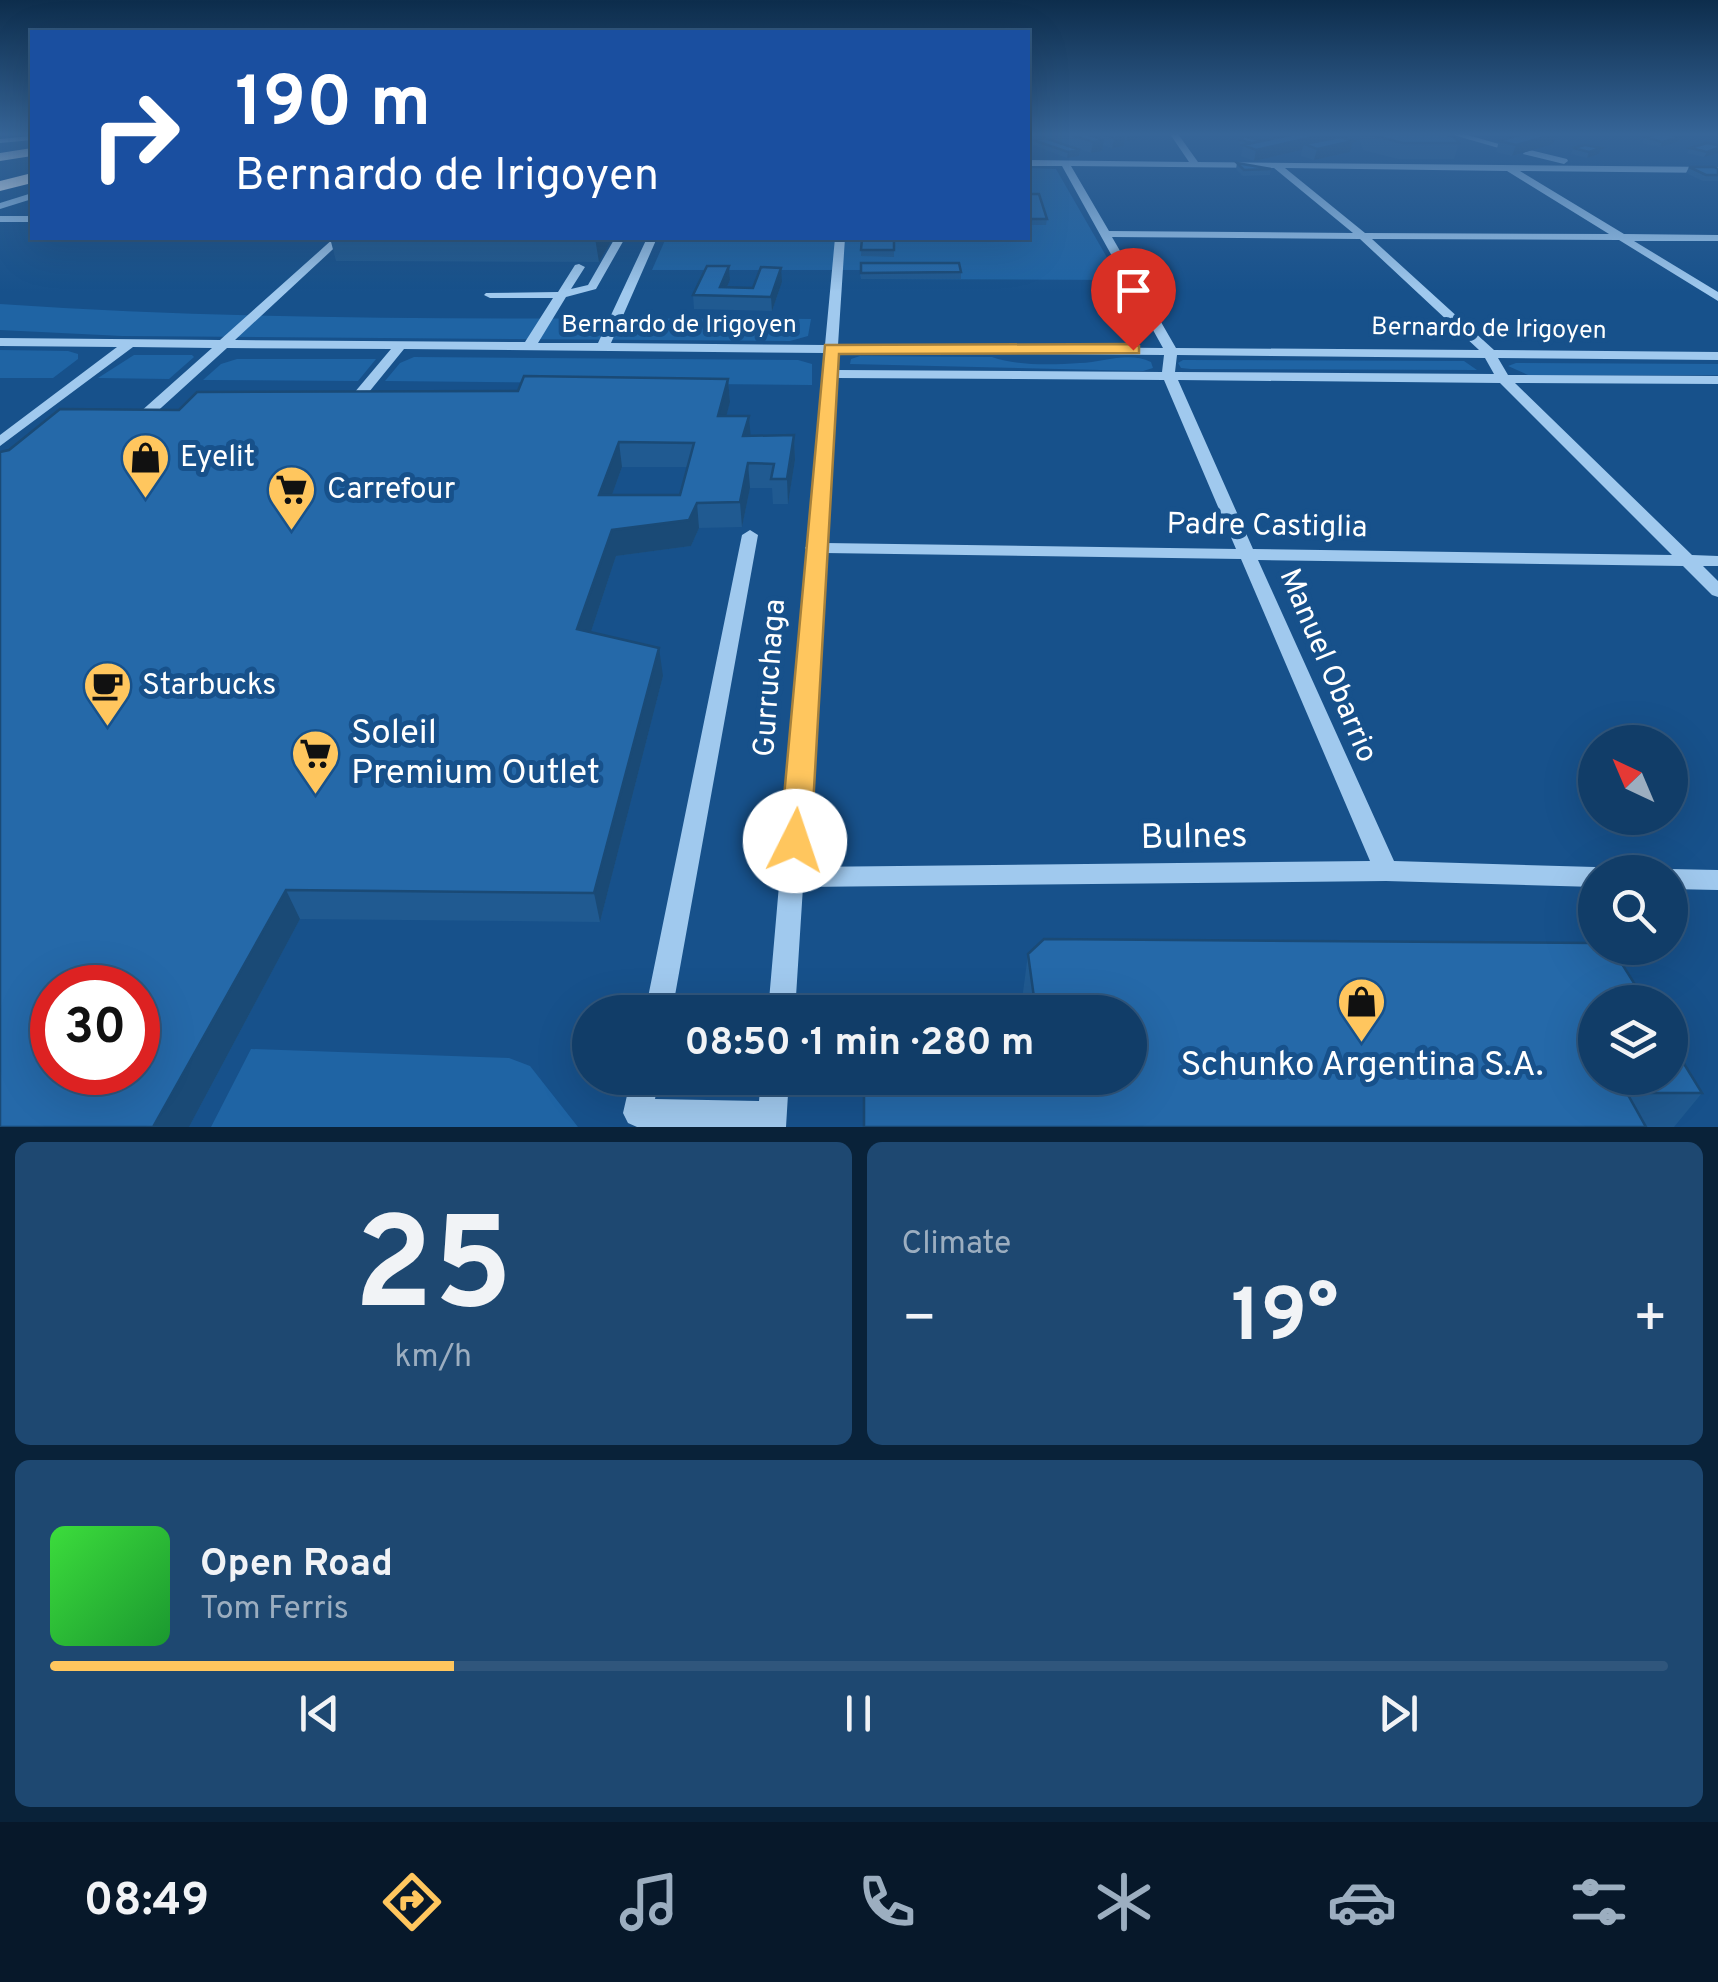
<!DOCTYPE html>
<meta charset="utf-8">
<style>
:root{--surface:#113d68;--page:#1e4871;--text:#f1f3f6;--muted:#9caec0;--line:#30567c;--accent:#ffc65e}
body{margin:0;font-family:Overpass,sans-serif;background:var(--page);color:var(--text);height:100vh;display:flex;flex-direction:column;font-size:38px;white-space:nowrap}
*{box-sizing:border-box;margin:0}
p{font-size:32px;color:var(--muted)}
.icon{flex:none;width:55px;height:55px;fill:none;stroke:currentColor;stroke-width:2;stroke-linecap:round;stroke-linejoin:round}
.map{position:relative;height:1127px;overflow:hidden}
.details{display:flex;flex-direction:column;gap:15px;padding:15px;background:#092239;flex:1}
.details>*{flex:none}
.top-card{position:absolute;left:30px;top:30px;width:1000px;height:210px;border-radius:0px;box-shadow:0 10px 40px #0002,0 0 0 2px var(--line);background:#1a4fa0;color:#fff;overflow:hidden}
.needle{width:65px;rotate:316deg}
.fabs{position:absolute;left:1578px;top:725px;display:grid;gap:20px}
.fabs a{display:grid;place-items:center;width:110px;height:110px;border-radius:50%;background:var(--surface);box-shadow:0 10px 40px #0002,0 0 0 2px var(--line);font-size:50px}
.speed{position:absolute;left:30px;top:965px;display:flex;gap:20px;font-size:50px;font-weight:700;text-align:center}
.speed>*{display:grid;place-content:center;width:130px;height:130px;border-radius:50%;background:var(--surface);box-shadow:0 10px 40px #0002,0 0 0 2px var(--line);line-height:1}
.speed .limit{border:15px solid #d22;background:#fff;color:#111}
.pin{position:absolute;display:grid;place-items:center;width:85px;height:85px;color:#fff;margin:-102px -42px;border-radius:50% 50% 50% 0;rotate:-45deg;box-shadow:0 0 10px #0007}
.pin .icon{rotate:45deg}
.me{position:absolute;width:110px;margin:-55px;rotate:4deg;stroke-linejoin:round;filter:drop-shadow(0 0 8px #0008)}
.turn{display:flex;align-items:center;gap:35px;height:210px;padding:0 40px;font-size:45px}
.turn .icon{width:130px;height:130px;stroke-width:2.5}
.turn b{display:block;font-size:70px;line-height:85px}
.big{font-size:75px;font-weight:700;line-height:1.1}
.details .card{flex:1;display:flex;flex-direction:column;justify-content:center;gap:15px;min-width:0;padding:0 35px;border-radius:15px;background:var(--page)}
.details .dial{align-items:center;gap:0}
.dial b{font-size:130px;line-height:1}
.song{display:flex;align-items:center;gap:30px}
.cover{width:120px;height:120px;border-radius:15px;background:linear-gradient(135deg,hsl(120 70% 55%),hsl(130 70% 35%))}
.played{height:10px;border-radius:5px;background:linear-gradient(90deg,var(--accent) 25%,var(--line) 25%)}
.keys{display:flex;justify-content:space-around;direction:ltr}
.heat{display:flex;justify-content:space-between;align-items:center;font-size:55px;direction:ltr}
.details .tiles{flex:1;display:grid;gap:15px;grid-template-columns:1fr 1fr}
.card:last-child{grid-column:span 2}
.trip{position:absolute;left:572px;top:995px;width:575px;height:100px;border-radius:50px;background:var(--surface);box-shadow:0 10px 40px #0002,0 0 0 2px var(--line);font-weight:700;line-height:100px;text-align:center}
.tab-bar{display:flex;height:160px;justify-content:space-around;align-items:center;background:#07182a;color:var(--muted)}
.tab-bar .icon{width:70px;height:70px}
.tab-bar .on{color:var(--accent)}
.tab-bar b{font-size:45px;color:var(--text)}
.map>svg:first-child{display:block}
.green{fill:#1f64a4}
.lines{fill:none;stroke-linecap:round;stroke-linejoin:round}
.minor{fill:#a0c9ee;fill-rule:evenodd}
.highway{fill:#fff;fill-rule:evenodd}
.wall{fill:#205a91;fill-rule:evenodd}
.shaded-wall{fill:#1a4a76}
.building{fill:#2569a9;stroke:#1a4a76;stroke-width:2.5;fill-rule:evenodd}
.route{fill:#ffc65e;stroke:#a6813d;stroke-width:2.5}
.labels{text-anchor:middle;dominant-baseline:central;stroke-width:10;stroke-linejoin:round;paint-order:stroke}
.far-street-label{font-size:25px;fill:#fff;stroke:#17518b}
.poi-label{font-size:30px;fill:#fff;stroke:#17518b;text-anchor:start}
.street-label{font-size:30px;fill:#fff;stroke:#17518b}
.near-poi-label{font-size:35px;fill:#fff;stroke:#17518b;text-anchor:start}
.near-street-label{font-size:35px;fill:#fff;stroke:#17518b}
</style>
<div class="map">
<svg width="1718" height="1127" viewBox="0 0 1718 1127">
<rect width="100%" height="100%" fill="#17518b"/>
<path class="green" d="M1028 168 1056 169 1120 280 861 279 860 270H652L666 238H1028Z
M0 304C270 323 541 317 811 319L808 336 790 341 122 336 0 330Z
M0 350 68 351 78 354V359L53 378H0Z
M134 355H192L194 357 169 379 98 378Z
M860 356 992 357C1018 366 1052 365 1080 363 1103 362 1129 351 1151 362L1153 368 1143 371 850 364 851 359Z
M414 357 798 360 812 364V385L385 381 400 363Z
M237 359H376L358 381 203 380 221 364Z
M1183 360 1464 361 1477 370 1191 369 1181 368 1178 363Z
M1516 363 1718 364V375H1528L1508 366Z
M251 1049 509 1058 530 1066 578 1127H211Z"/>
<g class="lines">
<path class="minor" d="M1170 134H1178L1198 162 1718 167V173L1520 171 1624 234 1718 235V241H1634L1718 292V301L1619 240 1372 239 1494 350 1718 352V360L1498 358 1508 375 1718 376V384L1515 383 1692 555 1718 556V566H1703L1718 581V597L1712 595 1683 566 1258 560 1394 861 1595 867 1605 872H1595V887L1386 881 803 887 795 1012H768L808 551 805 548 808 544 825 353 404 349 369 392 385 401 378 405 354 393 391 349 227 348 140 427 135 428 128 424 130 421 212 348 133 347 0 446V435L117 347 0 346V338L220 340 334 238H345L235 340 525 342 553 298H490L484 295 486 293 558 292 575 265 579 264 585 267 571 289 588 285 615 238H625L596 289 566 297 538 343H598L647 238H657L611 343 825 345 835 238H845L838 345 1163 348 1062 166H1028V160L1189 162ZM1071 166 1274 168 1353 233 1109 231ZM1285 168 1507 171 1609 234 1365 233ZM1112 237 1360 239 1479 350 1176 348ZM838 353 1164 355 1162 372 837 370ZM1177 355 1485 358 1494 374 1175 372ZM836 378 1164 380 1236 549 825 543ZM1178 380 1500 383 1672 555 1253 549ZM825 553 1241 559 1370 861 804 867Z
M1450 134H1464L1513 148 1509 151Z
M32 136V140L0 143V139Z
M1526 149 1567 159 1568 161 1564 164 1523 154Z
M32 193V199L0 209V203Z
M0 216H32V222H0Z
M750 530 758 535 672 1012H645L742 535Z
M1670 869 1718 870V890L1670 889V872H1661Z
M631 1078H659L655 1099 759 1101 761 1078H789L786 1127H637L628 1123 623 1113Z"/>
<path class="highway" d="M32 148V156L0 161V153Z
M32 173V183L0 191V181Z"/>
</g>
<path class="wall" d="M1041 134H1141L1140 138 1125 140 1124 146 1112 148 1103 145 1102 151 1091 153 1041 136Z
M1278 134H1348L1347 139 1353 141 1350 152 1314 160 1301 156 1302 150 1254 161 1241 156 1243 146 1239 145 1240 140 1262 141 1280 137 1277 136Z
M1360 134H1444L1459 143 1454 159H1398L1363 150 1359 139Z
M1644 137H1680L1678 142 1660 147 1642 143Z
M1033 140 1080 150 1079 156 1067 158 1033 145Z
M1499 141 1553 144 1512 156 1496 152Z
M1718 145 1704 157 1687 153 1690 148Z
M1573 148H1601L1599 154 1587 158 1571 154Z
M1237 163 1271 169 1270 175 1243 176 1236 169Z
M1689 167 1718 169V181H1703L1686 173Z
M1028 194 1047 219 1046 225H1028Z
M330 238H613L599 262 336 261Z
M862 239H894V257L861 256Z
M861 263 961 272V279H861Z
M729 266 730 280 727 287 753 288 782 282 772 311 694 309 693 295Z
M728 379 730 402 726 416H749L750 436 794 435 795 460 788 504H773L772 488H750L742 527 699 528 691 546 616 556 591 632 663 676 600 922 300 919 189 1127H0L179 410ZM622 467H687L680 495H612Z
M1028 954 1702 1093 1674 1127H864L1130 1012H1025L1023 992Z"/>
<path class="shaded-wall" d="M1133 134H1141L1140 138 1127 141V135Z
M1326 134H1348L1347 140 1304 144 1302 150 1254 161 1256 150Z
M1557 134 1553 144 1512 156 1516 145Z
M1125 135 1124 146 1112 148 1114 138Z
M1680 137 1678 142 1660 147 1662 142Z
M1104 140 1102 151 1091 153 1093 142Z
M1353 141 1350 152 1314 160 1317 149Z
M1601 148 1599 154 1587 158 1589 152Z
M1718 148V153L1704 157 1707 152Z
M1080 150 1079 156 1067 158 1068 152Z
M595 238H613L599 262Z
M729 266 730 280 723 296 720 287Z
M781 268 782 282 772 311 771 297Z
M728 379 730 402 720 440 718 416Z
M749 416 751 440 743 436Z
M794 435 795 460 788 504 787 479Z
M619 442 622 467 603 520 599 495Z
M748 463 750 488 742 527 740 502Z
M697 503 699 528 691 546 616 556 583 656 577 629 612 530Z
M659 648 663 676 600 922 594 893Z
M286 890 300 919 189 1127H153Z"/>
<path class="building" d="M1068 134H1086L1104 140 1093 142Z
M1104 134H1122L1125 135 1114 138Z
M1295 134H1326L1256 150 1243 145Z
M1368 134H1444L1454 137 1459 143H1403Z
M1523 134H1555L1516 145 1499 141Z
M1656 134H1668L1680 137 1662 142 1644 137Z
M1244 136 1262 141 1252 143 1240 140Z
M1340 137 1353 141 1317 149 1304 144Z
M1045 138 1080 150 1068 152 1033 140Z
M1707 143 1718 145V148L1707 152 1690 148Z
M1585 145 1601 148 1589 152 1573 148Z
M1237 163 1271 169 1244 170Z
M1689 167H1714L1718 169V175H1706Z
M1028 194H1039L1047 219H1028Z
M862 239H894V250H861Z
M861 263H959L961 272 861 273Z
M707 266H729L720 287 753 288 761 267 781 268 771 297 693 295Z
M524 376 728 379 718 416H749L743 436 794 435 787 479H771L774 464 748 463 740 502 697 503 689 520 612 530 577 629 659 648 594 893 286 890 153 1127H0V452L9 450 60 409 179 410 197 392 518 391ZM619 442 694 443 680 495H599ZM52 988H138V1072H52Z
M1044 939 1595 943V948H1612L1646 1002H1595V1078H1670V1041L1702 1093H1627L1646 1127H864V1078H1130V1012H1036L1028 954Z"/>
<linearGradient id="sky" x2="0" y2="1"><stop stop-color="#0d2d4c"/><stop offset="0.46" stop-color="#366598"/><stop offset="1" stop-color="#366598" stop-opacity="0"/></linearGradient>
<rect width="1718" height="292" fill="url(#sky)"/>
<path class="route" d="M1133 344 1139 346V353L839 354 811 841 806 849 795 853 784 849 780 841 825 345Z"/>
<defs>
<symbol id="shop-pin" viewBox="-11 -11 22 30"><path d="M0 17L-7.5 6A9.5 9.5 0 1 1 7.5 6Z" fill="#ffc65e" stroke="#17518b"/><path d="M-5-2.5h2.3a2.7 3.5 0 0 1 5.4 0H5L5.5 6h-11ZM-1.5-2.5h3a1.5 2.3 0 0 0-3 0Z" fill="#111"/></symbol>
<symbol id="supermarket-pin" viewBox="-11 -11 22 30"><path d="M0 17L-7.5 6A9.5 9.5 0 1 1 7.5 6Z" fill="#ffc65e" stroke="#17518b"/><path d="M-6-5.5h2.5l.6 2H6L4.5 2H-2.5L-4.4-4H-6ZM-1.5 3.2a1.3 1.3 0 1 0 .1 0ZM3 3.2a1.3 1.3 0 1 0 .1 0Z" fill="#111"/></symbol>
<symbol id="cafe-pin" viewBox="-11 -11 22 30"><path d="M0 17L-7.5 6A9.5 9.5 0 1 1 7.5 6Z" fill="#ffc65e" stroke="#17518b"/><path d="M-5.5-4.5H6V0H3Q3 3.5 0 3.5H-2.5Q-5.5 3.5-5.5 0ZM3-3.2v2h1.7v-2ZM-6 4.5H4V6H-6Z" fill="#111"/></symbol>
</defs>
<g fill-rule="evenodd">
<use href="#shop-pin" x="118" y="430" width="55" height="75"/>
<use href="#supermarket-pin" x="264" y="462" width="55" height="75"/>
<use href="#cafe-pin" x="80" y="658" width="55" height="75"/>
<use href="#supermarket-pin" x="288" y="726" width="55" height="75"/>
<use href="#shop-pin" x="1334" y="974" width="55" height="75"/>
</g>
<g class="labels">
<g class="far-street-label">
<text x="679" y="326">Bernardo de Irigoyen</text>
<text transform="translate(1489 330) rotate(1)">Bernardo de Irigoyen</text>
</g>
<g class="poi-label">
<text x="180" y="458">Eyelit</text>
<text x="327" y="490">Carrefour</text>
<text x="142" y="686">Starbucks</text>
</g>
<g class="street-label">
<text transform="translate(1267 527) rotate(1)">Padre Castiglia</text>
<text transform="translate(1327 666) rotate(67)">Manuel Obarrio</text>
<text transform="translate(771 678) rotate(-86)">Gurruchaga</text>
</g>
<g class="near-poi-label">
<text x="351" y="734">Soleil<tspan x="351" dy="40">Premium Outlet</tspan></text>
<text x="1362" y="1066" text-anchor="middle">Schunko Argentina S.A.</text>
</g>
<g class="near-street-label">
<text transform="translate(1194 838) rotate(-1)">Bulnes</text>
</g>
</g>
</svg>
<div class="fabs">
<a><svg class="needle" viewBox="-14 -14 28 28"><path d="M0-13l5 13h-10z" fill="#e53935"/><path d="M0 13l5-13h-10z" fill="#9caec0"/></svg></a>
<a><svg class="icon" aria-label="search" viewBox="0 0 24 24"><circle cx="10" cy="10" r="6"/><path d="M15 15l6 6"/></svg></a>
<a><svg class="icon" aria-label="layers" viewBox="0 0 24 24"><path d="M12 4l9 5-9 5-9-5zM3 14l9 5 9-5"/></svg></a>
</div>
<div class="speed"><div class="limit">30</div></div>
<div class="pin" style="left:1133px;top:350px;background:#d93025"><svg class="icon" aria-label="arrive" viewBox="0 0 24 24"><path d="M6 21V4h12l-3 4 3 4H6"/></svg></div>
<svg class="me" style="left:795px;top:841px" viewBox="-20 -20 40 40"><circle r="19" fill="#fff"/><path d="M0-13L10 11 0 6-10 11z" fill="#ffc65e"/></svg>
<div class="trip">08:50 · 1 min · 280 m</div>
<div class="top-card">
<div class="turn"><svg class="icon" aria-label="right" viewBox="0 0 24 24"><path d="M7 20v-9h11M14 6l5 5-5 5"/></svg><div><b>190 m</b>Bernardo de Irigoyen</div></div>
</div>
</div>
<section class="details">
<div class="tiles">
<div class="card dial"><b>25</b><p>km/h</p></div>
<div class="card"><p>Climate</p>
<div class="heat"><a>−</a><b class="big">19°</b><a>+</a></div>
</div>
<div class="card">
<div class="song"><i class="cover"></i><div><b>Open Road</b><p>Tom Ferris</p></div></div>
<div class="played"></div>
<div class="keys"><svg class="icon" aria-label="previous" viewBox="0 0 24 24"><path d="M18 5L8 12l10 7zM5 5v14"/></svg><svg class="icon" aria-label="pause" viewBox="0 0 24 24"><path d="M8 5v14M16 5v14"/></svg><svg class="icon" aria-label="next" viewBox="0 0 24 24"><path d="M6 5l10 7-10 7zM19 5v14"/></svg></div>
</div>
</div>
</section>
<nav class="tab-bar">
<b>08:49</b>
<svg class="icon on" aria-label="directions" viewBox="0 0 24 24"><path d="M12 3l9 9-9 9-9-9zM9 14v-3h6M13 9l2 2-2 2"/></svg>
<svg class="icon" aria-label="music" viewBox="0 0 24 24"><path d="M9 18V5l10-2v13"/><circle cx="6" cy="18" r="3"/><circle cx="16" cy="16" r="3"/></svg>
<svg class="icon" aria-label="phone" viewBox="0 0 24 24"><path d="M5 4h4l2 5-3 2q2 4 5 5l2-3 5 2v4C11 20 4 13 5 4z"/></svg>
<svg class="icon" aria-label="climate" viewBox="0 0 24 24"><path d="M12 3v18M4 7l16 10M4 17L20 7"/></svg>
<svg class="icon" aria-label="car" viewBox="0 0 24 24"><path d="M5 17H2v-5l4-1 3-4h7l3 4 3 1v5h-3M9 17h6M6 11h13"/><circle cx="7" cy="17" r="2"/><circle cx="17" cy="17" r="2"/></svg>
<svg class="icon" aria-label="filters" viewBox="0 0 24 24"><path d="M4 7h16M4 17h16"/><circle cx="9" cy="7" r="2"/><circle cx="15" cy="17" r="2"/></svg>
</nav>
